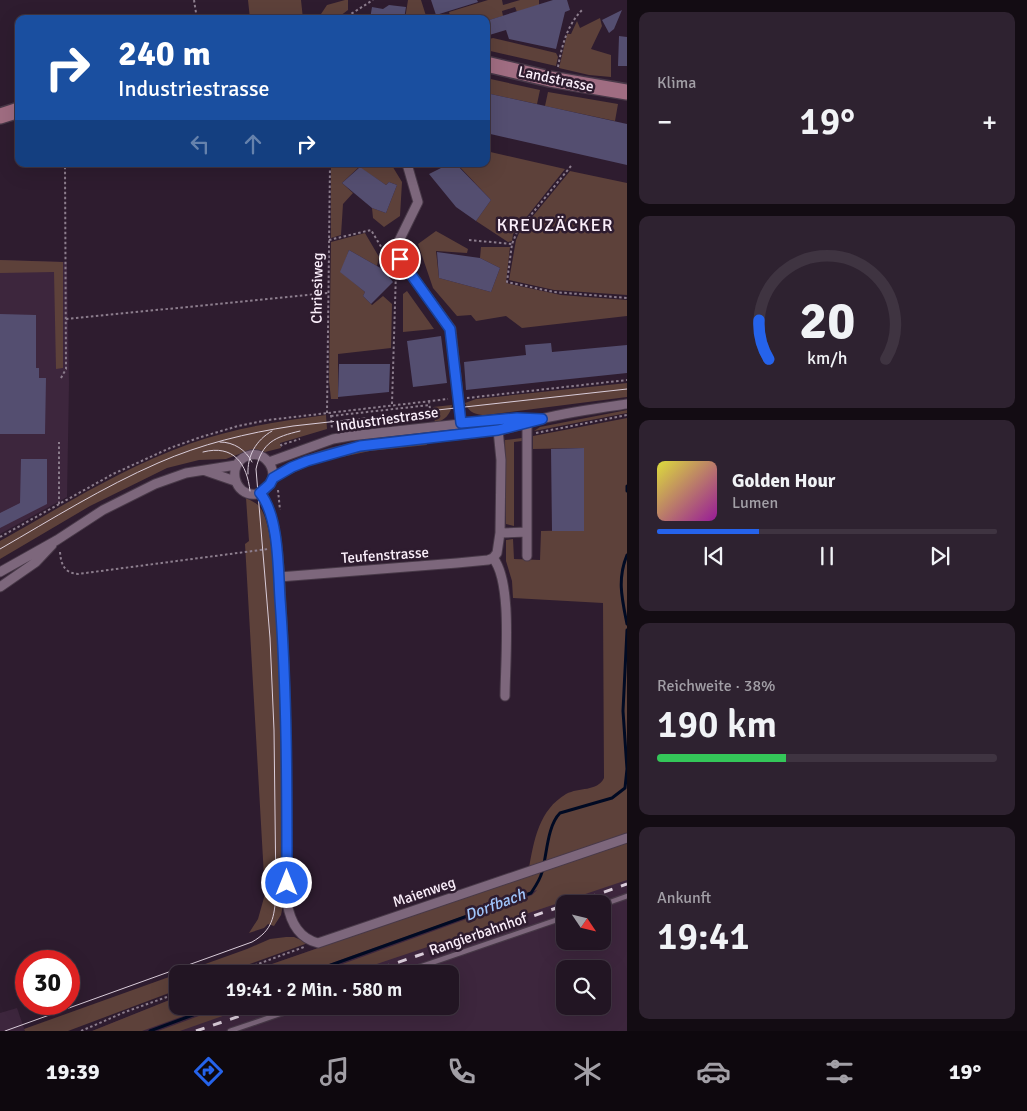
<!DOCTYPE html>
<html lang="de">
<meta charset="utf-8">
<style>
:root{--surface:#221523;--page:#2e2230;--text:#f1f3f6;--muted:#a29fa6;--line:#3f3441;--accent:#2563eb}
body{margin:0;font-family:Signika,sans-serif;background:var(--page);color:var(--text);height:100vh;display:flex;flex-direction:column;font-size:19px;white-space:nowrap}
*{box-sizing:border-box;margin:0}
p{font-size:16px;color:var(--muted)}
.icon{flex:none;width:28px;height:28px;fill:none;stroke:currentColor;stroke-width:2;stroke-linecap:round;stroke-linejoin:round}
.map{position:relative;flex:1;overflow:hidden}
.drawer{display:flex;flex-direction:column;gap:12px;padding:12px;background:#130c13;width:400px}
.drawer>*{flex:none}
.hud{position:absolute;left:15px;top:15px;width:475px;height:152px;border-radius:10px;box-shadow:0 5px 20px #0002,0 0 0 1px var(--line);background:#1a4fa0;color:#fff;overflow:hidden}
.needle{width:32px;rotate:125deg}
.fabs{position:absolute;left:556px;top:895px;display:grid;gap:10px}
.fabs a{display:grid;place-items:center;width:55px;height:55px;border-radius:10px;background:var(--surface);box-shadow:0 5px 20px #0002,0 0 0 1px var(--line);font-size:25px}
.speed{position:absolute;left:15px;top:950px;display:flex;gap:10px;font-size:25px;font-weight:700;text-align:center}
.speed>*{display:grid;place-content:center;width:65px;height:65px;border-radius:50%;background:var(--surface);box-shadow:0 5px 20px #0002,0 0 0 1px var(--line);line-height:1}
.speed .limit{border:8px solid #d22;background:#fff;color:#111}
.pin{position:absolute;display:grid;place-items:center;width:42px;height:42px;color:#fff;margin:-21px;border:2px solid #fff;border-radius:50%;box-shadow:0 1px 5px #0007}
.me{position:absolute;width:55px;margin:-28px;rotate:0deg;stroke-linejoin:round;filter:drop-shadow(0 0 4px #0008)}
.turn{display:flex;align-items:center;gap:18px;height:105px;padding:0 20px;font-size:22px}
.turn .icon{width:65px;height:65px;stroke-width:2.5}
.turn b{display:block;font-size:35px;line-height:42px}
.lanes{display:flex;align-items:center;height:48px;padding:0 20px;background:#0003;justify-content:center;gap:25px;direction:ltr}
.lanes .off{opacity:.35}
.big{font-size:38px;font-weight:600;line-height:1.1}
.drawer .tile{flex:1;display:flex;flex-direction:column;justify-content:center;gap:8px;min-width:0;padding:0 18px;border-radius:10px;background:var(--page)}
.drawer .dial{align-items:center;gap:0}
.dial svg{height:130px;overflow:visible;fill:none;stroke:var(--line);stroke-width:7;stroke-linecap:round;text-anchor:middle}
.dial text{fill:var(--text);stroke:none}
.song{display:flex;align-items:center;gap:15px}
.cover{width:60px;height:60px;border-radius:8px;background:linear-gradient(135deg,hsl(60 70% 55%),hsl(300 70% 35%))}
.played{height:5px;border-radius:2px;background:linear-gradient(90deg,var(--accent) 30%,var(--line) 30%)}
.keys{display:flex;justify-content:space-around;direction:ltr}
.heat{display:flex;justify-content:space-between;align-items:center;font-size:28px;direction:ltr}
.charge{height:8px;border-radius:4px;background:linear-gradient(90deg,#34c759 38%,var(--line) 0)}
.trip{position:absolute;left:169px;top:965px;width:290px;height:50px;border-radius:10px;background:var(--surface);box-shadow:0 5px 20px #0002,0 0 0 1px var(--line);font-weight:600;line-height:50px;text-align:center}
.menu{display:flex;height:80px;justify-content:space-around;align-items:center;background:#0e080e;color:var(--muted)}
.menu .icon{width:35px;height:35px}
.menu .selected{color:var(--accent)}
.menu b{font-size:22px;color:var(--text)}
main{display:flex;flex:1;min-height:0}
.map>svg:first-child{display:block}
.built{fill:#3d263d;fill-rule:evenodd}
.green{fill:#5d413a}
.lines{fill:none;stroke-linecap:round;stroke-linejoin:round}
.stream{stroke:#000a23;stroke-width:3}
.building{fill:#544e70}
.service-casing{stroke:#483948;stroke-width:7}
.minor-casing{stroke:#483948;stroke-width:11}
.primary-casing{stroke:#483948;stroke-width:18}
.path{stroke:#8c7d8d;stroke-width:2;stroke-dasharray:2.5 2.5;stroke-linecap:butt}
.service{stroke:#7d677c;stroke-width:4.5}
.minor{stroke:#7d677c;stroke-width:9}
.primary{stroke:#a06d82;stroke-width:15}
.tram{stroke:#dacdda;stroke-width:1}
.rail{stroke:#dacdda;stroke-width:3;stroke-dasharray:9 9;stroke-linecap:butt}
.route-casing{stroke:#184099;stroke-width:12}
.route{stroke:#2563eb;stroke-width:9}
.labels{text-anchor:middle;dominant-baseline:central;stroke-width:5;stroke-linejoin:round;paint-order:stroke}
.street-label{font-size:15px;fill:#fbeffb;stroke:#2e1c2f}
.water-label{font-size:16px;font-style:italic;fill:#a0c5fb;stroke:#2e1c2f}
.quarter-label{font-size:18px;letter-spacing:1px;fill:#fbeffb;stroke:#2e1c2f}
</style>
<main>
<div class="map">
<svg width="627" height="1031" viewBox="0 0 627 1031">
<rect width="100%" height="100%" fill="#2e1c2f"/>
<path class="built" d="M0 260 67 262 69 383 67 497 0 534Z
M627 841V1031H92L177 997 178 1006H450V974H243ZM565 904H602V941H565ZM565 969H602V1006H565Z
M17 1008 25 1031H0V1013Z"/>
<path class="green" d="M248 0H301L303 19H250Z
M345 0H348V10L336 19H322L321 14 327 5Z
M408 0H421L427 19H405Z
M488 0H502L503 5 520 0H539V5L517 12 515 7 502 11 503 16 486 21 485 17 451 19 449 12Z
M600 18 602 26 591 49 611 55V77L589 75 559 68 567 34H571L577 21 580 28Z
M493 38 556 53 558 57 556 66 486 50V40Z
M486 78 540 90 537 104 486 93Z
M548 92 618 104 615 121 545 106Z
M486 151 565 169 513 234 512 241 508 242 476 221 491 200 457 164H486Z
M331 164H391L402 182 400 216 384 227 373 218 372 208 386 213 397 185 389 182 386 185 359 167 342 183 353 193 343 204 341 235 331 238Z
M570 171 627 183V295L554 290 509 280 516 240 519 233Z
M436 231 468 249 467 253 436 251 439 278 491 292 500 268 480 258 481 247H510L506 283 561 295 627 300V316L522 328 506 316 476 321 471 315 457 316 433 288 418 244Z
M365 233 379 257 377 266 349 250 341 272 365 292 363 296 372 305 383 296 392 304 391 348 338 354V399H331L329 381 331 242Z
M0 260 63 262V368L56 369 54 272 0 273Z
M407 291 434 329 403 332V294Z
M627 383V397L486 415C476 415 469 413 465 403L476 399Z
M452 405C451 414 444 421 435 423L433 407Z
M627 410V413L534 431 540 427Z
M326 415 327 429 280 443 281 448 265 452 250 450 226 459 199 460 167 468 90 506 0 559V541C61 507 122 468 189 444 234 428 280 421 326 415Z
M627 418V833L529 868C534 840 539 810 566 794 579 787 597 792 604 778L603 603 513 598 512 581 506 561V540L513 539 514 559 540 560 541 531 584 530 583 448 533 449V436Z
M522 438V441L514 442V526L506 524 505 440Z
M426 442 427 445 370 451 342 457 341 456 359 451Z
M246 498C251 501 258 503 261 509 272 526 273 569 275 590 284 693 283 797 284 900L281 915 274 926 268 924 264 928 249 933 258 919 265 894 245 544 249 541Z
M627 841V880L347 974H315L522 899 532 895 537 890 301 974H243Z
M286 937H294L308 943 222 974H178L177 990 68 1031H25L24 1029 247 949 270 939Z
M177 997 178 1006H211L142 1031H92Z
M226 1006H251L180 1031H158Z"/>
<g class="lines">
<path class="stream" d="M627 486V491
M627 555C617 579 622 599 627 624
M306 974 531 893C535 887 540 880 542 872 547 855 547 826 560 813L612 798 625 788 627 769 623 711 627 630
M150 1031 217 1006"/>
</g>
<path class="building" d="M431 0H477L478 2 436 15Z
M553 0H567L570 10 565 12 556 49 509 39 506 30 486 36V21Z
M389 5 406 7 404 19H370L372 7 383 9Z
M622 10 614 29 609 33 602 20Z
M619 36 627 37V66H618Z
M486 93 627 124V165L486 133Z
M449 164H456L491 200 476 221 456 207 429 174Z
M360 167 386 185 389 182 397 185 386 213 372 208 342 183Z
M349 250 384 270 393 282 371 304 363 296 365 292 340 272Z
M437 252 480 258 500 268 491 292 439 278Z
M0 314 36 315V368H39V378H46L45 434H0Z
M441 336 447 383 413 387 407 341Z
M551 343 552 352 627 345V373L466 390 464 362 526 355 525 345Z
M339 364H390L389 392 338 397Z
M584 448V531H552L551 449Z
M21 459H47V504L0 528V513L20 503Z"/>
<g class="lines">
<defs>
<path id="service" d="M602 905 627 896
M399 974 565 917
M230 1031 303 1006"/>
<path id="minor" d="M407 164 418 202 394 251 451 329 461 423
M527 423V556
M269 462 333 439 350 436 497 420 534 419
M206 471 235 481
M273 478C274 464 262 450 247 456 226 464 234 497 256 494 268 492 268 483 275 477 283 471 293 467 302 463 363 438 432 440 497 430 512 428 526 423 541 419 569 412 599 408 627 404
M260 493C279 516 279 572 281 603 287 703 287 802 287 902 290 921 298 938 318 943L627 838
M500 533 527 532
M493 558C513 582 505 664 505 696
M0 572 57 540 103 510 155 484 186 473 236 465
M279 577 457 563 488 560 493 558 497 553 500 533 501 460 498 430
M0 587 36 562 52 545"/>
<path id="primary" d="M486 64 550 79 627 92
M0 116 19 110"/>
</defs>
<use href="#service" class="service-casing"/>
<use href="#minor" class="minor-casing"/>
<use href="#primary" class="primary-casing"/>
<path class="path" d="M194 0 197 19
M343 19 373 0
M558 67C562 45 567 25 583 9
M571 166 517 232 512 244 507 282 554 292 627 298
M329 240 371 230 383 250
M469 240 512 244
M66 319 328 293
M61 378 66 369 65 164
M467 398 627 380
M429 401 431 418
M392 404 396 271
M327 413 330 164
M331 415 332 430
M331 416 430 405
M536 433 627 415
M282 446 281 445 300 439
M278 490 280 510
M59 504V442
M0 537 113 474 170 448 201 437 238 426 268 420 448 399
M60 552C61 564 64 573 78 574L268 549
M231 974 304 947
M81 1031 125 1012 178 993"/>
<use href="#service" class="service"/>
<use href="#minor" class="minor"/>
<use href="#primary" class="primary"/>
<path class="tram" d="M220 442C234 442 246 450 252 462
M203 452C234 444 247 464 250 491
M248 474C247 456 256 440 272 431
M0 549C52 519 103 487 158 463 201 444 247 433 293 426L627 389
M5 1031 252 942C273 930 274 917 276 895L274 730 270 638 256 469C262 442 275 437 300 431"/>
<path class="rail" d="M570 904 627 884
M364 974 565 905
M196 1031 269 1006"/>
</g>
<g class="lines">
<defs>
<path id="route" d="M287 883C287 788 287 694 280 599 278 569 279 516 260 493L270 484 273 478 292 467 307 461 360 446 498 430 542 419 517 418 461 423 450 329 400 259"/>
</defs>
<use href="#route" class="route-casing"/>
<use href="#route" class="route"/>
</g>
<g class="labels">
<g class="street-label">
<text transform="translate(556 79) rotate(12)">Landstrasse</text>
<text transform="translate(317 288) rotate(-89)">Chriesiweg</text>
<text transform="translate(387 419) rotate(-8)">Industriestrasse</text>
<text transform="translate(385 555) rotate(-4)">Teufenstrasse</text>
<text transform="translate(424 892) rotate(-19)">Maienweg</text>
<text transform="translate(478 934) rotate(-19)">Rangierbahnhof</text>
</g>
<g class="water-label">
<text transform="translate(495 905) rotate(-21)">Dorfbach</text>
</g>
<g class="quarter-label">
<text x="555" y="225">KREUZÄCKER</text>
</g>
</g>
</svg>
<div class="fabs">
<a><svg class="needle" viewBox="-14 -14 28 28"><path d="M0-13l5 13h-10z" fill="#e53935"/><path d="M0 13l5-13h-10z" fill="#a29fa6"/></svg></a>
<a><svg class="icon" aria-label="search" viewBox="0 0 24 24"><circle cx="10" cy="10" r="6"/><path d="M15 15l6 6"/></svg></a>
</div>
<div class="speed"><div class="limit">30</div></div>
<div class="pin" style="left:400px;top:259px;background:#d93025"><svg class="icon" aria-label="arrive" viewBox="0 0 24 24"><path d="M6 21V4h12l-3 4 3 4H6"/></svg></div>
<svg class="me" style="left:287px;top:883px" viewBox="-20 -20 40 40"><circle r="17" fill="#2563eb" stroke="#fff" stroke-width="3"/><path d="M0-11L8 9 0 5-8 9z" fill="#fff"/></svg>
<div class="trip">19:41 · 2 Min. · 580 m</div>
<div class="hud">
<div class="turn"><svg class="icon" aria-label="right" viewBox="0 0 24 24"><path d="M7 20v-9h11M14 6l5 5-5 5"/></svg><div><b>240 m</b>Industriestrasse</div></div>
<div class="lanes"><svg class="icon off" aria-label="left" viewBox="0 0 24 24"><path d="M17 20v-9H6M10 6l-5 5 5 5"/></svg><svg class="icon off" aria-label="ahead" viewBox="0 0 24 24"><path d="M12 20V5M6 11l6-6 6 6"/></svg><svg class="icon" aria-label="right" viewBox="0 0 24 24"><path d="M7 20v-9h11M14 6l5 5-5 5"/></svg></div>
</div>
</div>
<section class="drawer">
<div class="tile"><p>Klima</p>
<div class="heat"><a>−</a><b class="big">19°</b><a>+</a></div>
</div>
<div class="tile dial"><svg viewBox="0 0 100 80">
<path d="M14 69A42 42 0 1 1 86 69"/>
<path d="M14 69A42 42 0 0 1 8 45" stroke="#2563eb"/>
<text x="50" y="56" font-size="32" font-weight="700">20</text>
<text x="50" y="72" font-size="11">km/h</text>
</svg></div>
<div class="tile">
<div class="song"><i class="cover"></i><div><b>Golden Hour</b><p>Lumen</p></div></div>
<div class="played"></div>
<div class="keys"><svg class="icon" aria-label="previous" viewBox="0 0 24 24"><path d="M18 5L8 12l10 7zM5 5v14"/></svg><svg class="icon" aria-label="pause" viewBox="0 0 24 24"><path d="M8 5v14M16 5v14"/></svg><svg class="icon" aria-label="next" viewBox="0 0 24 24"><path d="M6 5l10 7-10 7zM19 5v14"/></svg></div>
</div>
<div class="tile"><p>Reichweite · 38%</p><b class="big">190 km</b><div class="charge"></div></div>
<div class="tile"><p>Ankunft</p><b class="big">19:41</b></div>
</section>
</main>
<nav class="menu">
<b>19:39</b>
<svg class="icon selected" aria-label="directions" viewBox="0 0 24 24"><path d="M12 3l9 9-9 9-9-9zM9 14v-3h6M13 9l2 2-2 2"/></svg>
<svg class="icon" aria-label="music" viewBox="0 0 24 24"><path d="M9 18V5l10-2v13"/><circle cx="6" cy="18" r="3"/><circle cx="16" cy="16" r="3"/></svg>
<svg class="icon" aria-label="phone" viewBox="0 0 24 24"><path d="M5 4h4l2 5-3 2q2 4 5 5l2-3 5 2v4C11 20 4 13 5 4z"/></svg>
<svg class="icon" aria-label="climate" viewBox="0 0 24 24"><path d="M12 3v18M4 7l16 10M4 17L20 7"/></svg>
<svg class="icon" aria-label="car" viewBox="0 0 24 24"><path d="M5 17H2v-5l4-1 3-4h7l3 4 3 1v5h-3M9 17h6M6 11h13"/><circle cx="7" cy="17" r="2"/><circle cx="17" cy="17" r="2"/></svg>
<svg class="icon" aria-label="filters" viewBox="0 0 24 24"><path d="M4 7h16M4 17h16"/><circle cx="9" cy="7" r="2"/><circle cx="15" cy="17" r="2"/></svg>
<b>19°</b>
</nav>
